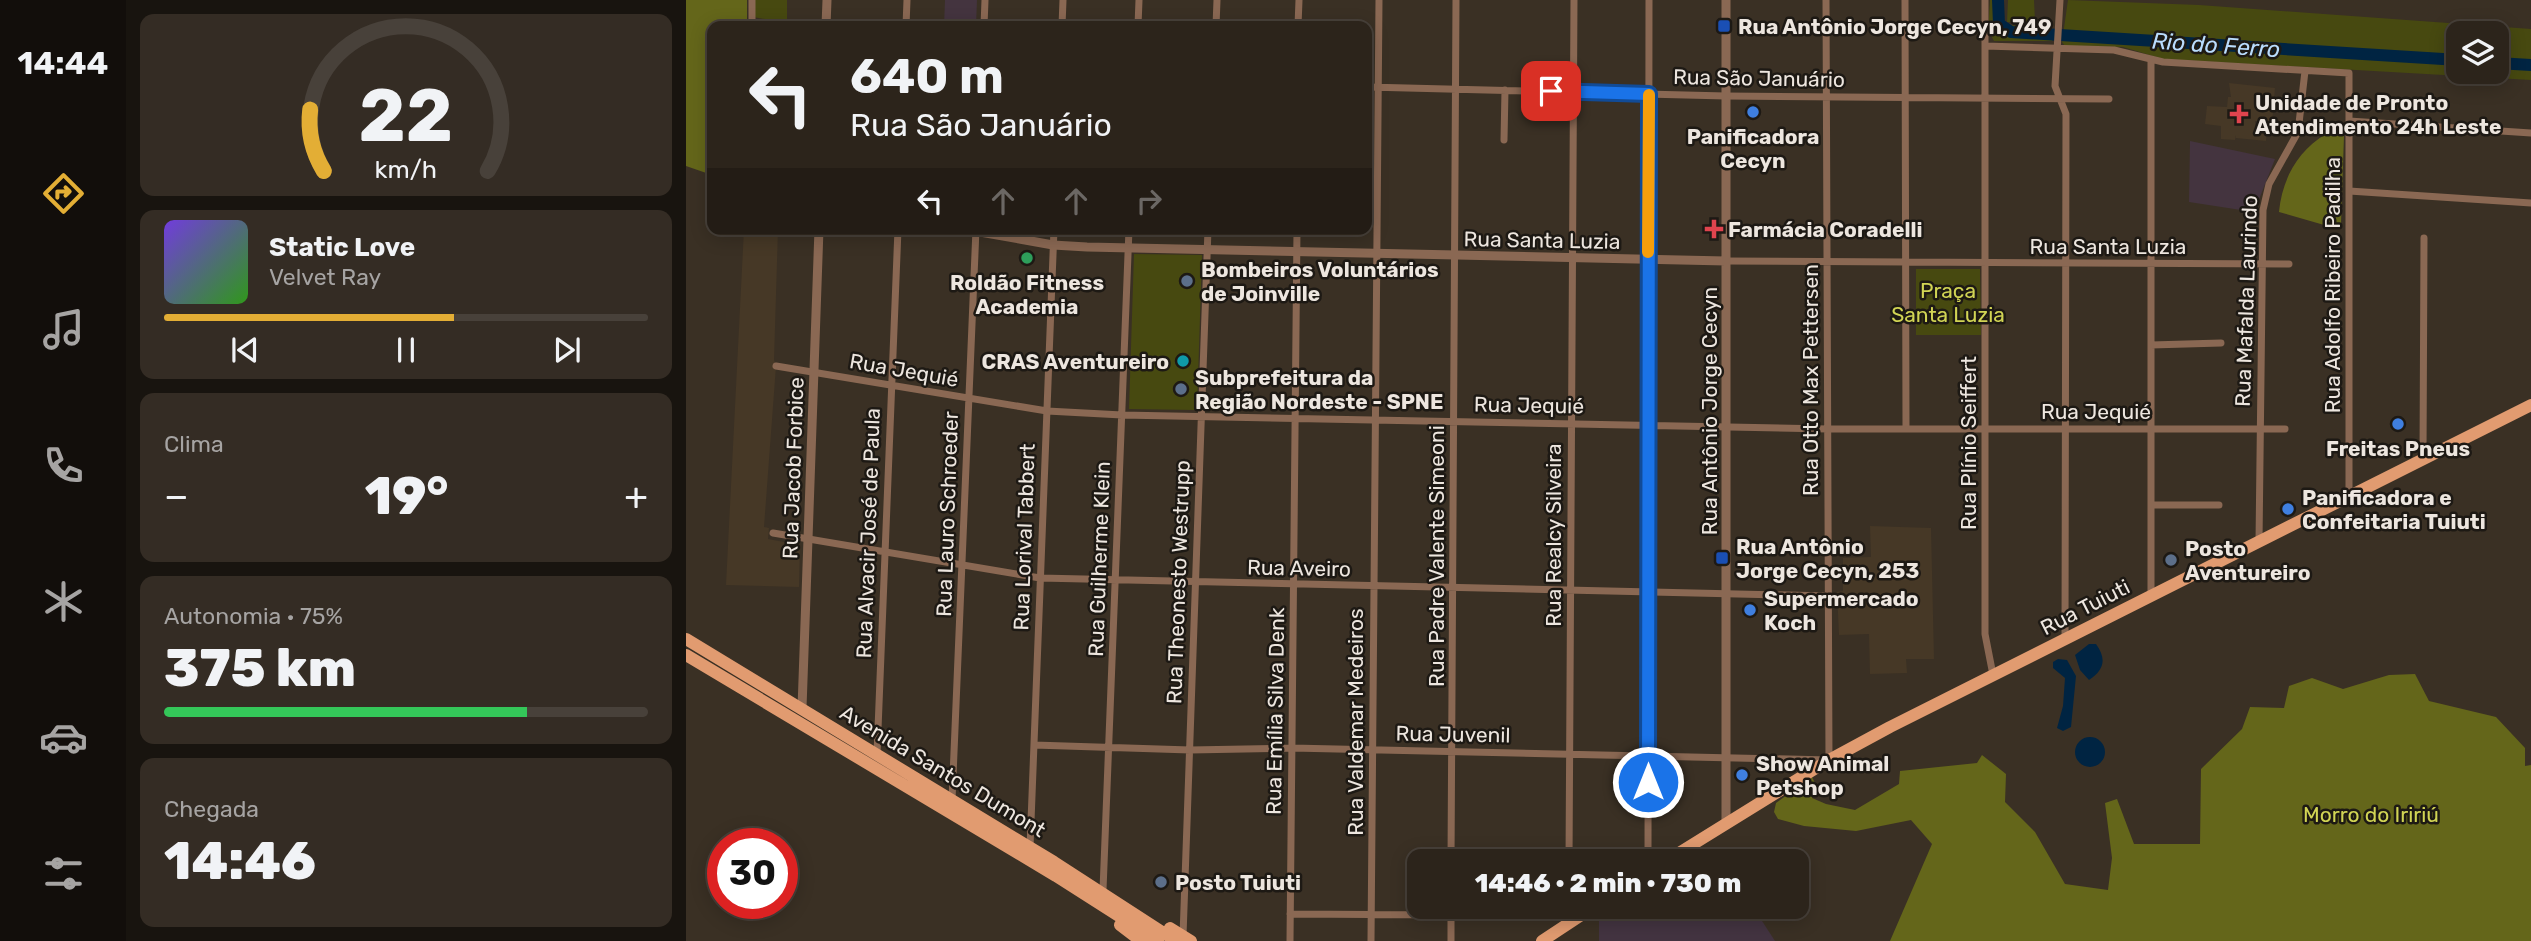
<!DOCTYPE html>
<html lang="pt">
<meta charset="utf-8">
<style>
:root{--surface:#2c241b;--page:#342c24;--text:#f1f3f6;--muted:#a6a4a3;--line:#48413a;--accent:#e3ae35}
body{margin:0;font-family:Rubik,sans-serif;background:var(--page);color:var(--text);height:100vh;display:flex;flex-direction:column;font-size:26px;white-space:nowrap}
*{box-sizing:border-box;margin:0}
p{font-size:23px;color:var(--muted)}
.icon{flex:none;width:38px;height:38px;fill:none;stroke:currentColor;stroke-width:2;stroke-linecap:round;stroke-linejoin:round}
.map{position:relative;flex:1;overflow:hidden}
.panel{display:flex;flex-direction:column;gap:14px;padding:14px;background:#18140f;width:560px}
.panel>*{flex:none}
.guide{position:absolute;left:21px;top:21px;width:665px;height:214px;border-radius:14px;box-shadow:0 4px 18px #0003,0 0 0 2px var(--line);background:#2c241b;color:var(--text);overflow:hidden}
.controls{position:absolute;left:1760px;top:21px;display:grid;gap:14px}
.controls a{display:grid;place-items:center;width:63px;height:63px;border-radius:14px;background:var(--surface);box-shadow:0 4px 18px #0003,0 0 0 2px var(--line);font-size:35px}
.speed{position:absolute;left:21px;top:828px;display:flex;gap:14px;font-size:35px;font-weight:700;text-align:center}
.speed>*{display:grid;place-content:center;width:91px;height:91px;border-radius:50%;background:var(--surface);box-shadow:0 4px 18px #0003,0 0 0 2px var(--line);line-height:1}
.speed .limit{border:10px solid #d22;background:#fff;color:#111}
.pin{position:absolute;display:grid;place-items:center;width:60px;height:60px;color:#fff;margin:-30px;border-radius:14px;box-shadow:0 4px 10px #0006}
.me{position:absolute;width:77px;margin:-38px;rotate:0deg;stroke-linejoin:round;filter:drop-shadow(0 0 5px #0008)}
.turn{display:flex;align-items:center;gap:24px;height:147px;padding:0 28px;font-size:32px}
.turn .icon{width:91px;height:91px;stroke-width:2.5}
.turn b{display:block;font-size:49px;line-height:60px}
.lanes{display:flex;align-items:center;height:66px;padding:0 28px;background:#0003;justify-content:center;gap:35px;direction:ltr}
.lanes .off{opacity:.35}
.big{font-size:52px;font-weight:800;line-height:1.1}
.panel .tile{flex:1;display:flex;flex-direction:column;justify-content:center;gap:10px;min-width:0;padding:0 24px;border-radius:14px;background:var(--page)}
.panel .dial{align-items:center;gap:0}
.dial svg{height:182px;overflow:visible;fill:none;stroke:var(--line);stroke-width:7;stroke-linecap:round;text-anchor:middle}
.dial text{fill:var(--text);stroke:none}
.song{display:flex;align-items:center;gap:21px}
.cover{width:84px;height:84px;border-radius:10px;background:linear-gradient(135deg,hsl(260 70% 55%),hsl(110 70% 35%))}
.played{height:7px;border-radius:4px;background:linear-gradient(90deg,var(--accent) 60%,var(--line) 60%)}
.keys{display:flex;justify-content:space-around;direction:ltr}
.heat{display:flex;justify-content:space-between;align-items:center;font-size:38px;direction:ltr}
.charge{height:10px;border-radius:5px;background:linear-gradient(90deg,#34c759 75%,var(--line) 0)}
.trip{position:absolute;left:721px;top:849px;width:402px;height:70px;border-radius:14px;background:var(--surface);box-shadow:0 4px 18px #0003,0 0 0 2px var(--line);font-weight:800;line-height:70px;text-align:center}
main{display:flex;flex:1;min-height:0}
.tab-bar{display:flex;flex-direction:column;width:126px;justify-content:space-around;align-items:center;background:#120e0b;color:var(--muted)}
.tab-bar .icon{width:49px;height:49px}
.tab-bar .current{color:var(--accent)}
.tab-bar b{font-size:32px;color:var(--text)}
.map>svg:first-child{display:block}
.commercial{fill:#433441}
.built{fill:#463826}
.education{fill:#44343f}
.green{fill:#474910;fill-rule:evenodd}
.forest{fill:#64661a}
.water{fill:#002442}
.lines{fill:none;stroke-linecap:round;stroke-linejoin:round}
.river{stroke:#002442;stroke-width:12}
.minor{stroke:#8a6853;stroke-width:7}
.tertiary{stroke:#8a6853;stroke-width:9}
.primary{stroke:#e19b70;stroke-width:12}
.route-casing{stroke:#114b97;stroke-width:18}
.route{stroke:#1a73e8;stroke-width:12}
.slow{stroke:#f59e0b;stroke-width:12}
.transit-dot{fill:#1a4fb4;stroke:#1d1914;stroke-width:2.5}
.shop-dot{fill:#3f7fe0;stroke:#1d1914;stroke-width:2.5}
.health-dot{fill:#e0444e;stroke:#1d1914;stroke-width:2.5}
.leisure-dot{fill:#2e9e5b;stroke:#1d1914;stroke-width:2.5}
.service-dot{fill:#5c6f8a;stroke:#1d1914;stroke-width:2.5}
.culture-dot{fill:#0f9aa8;stroke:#1d1914;stroke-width:2.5}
.labels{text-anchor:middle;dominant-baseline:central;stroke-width:5;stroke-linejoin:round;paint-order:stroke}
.poi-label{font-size:21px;font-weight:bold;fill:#ede6df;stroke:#1d1914;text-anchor:start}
.street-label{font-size:21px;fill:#ede6df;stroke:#1d1914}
.park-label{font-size:21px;fill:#d1d454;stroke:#1d1914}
.water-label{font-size:23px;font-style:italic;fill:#b9dcfd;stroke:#1d1914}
</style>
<main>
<nav class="tab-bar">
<b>14:44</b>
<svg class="icon current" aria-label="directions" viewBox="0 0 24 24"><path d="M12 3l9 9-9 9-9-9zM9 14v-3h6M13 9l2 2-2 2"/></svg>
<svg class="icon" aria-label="music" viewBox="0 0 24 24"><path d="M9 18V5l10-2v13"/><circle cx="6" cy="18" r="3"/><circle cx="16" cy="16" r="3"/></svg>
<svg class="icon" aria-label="phone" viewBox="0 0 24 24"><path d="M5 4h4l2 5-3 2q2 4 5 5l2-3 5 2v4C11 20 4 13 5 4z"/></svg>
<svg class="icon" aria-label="climate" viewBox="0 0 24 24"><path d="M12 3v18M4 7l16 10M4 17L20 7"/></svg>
<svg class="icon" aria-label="car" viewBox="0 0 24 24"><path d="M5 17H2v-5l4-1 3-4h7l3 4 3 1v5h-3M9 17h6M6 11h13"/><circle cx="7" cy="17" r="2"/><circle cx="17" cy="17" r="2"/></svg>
<svg class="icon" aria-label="filters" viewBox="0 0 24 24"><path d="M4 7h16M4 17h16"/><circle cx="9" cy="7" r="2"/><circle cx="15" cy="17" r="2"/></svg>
</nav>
<section class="panel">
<div class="tile dial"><svg viewBox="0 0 100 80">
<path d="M14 69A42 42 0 1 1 86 69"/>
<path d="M14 69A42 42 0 0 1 8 42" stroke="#e3ae35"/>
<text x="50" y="56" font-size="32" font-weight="700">22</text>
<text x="50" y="72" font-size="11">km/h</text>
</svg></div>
<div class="tile">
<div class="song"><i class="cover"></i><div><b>Static Love</b><p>Velvet Ray</p></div></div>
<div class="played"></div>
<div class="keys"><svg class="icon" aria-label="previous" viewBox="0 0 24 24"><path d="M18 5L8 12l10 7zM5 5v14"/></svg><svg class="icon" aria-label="pause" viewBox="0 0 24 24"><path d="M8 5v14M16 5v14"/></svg><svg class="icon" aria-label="next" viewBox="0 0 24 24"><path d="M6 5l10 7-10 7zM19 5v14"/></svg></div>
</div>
<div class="tile"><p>Clima</p>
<div class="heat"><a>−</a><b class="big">19°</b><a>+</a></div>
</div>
<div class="tile"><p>Autonomia · 75%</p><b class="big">375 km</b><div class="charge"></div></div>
<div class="tile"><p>Chegada</p><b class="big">14:46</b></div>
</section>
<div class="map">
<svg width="1845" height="941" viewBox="0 0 1845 941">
<rect width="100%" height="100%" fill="#3a3024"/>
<path class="commercial" d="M929 906 1067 907 1089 941H913V917Z"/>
<path class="built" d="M1543 83 1589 88 1586 122 1569 121V126L1581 127 1580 141 1550 138V135L1549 140 1535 139V126L1519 124 1521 106 1541 107 1542 97H1545Z
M58 229H92L88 360 90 366 78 527 83 528 82 539 114 545 113 587 40 585Z
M1184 526 1245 528 1248 659H1220L1221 673 1184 674 1183 634 1153 635 1151 592 1157 591V558L1185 557Z"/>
<path class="education" d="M259 0H291L290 26H258Z
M1504 141 1589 159 1568 212 1503 202Z"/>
<path class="green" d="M68 0H101V23L67 17Z
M1304 0H1316L1319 25 1362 27 1367 30 1366 41H1308L1302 30Z
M1322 0H1348L1349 22H1321Z
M1382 0 1513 5 1845 29V80L1477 59 1437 47 1379 46 1376 42ZM1773 33H1811V72H1773Z
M448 254 516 255 511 410 443 409Z
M1230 269H1294L1295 335H1230Z"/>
<path class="forest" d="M0 0H61V26H26V175L0 166Z
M1640 134 1658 136 1655 223 1652 229 1593 212C1596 180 1611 151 1640 134Z
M1729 674 1743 701 1810 717 1839 748V766L1845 765V941H1204L1246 844 1225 820 1170 831 1118 826 1092 819 1088 812 1090 803 1126 777 1129 783 1126 798 1140 804 1169 810 1213 784 1214 771 1291 763 1296 755 1320 774 1319 802 1349 832 1379 884 1422 890 1426 858 1419 803 1431 799 1448 844H1514L1515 769 1556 729 1564 707 1598 708 1603 686 1626 678 1657 689 1703 675Z"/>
<path class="water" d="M1403 644H1410C1421 659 1418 670 1403 680L1394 670 1389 655Z
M1372 659 1381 660 1390 676 1385 727 1377 731 1371 728 1377 706 1379 678 1367 668V662Z
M1389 752a15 15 0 1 1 30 0a15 15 0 1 1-30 0Z"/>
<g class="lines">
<path class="river" d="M1312 0 1313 24 1325 32 1773 60
M1811 63 1845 65"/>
<path class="minor" d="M66 0V24L77 26
M1219 0 1220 429
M1299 0V634L1307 675
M1374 0 1369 86 1380 114 1379 639
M220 26 221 0
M298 26 299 0
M376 26 377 0
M452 26 453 0
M530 26 531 0
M612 26 613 0
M1299 46 1428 50 1477 62 1663 73V496
M1465 60V595
M681 87 1040 96 1423 99
M1663 121 1845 133
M818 140 819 90
M1663 191 1845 203
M1040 261 1603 264
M1465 345 1535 343
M90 366 361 411 436 415 1142 429H1599
M1737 459 1738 238
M1465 505H1533
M87 533 354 578 1143 596
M1573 542 1577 210 1583 184 1612 132 1619 71
M348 745 504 750 606 748 1143 760 1140 0
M191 754 212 229
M266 800 290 229
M344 847 368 229
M765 861 770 0
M883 861 888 0
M962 861 963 0
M417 890 443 229
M604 914 765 915
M882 923V906
M497 936 522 229
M604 941 611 229
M685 941 693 0
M765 941V906"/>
<path class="tertiary" d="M140 26 141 0
M277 229 367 245 401 247 1040 261
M116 708 133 229
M1040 822V0"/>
<path class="primary" d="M0 639 368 862 490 941
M0 655 370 876 472 941
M980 861 1143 760 1204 727 1845 405
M434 925 455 941
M484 928 505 941
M856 941 909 906"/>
</g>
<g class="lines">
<defs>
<path id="route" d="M865 91 963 94 962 782"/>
</defs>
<use href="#route" class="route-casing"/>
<use href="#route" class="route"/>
<path class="slow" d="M962 252 963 95"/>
</g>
<g class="transit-dot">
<rect x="1031" y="19" width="14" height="14" rx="3.5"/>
<rect x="1029" y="551" width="14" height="14" rx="3.5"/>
</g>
<g class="shop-dot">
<circle cx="1067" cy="112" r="7"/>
<circle cx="1712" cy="424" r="7"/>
<circle cx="1602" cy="509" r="7"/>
<circle cx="1064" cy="610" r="7"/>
<circle cx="1056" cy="775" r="7"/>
</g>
<g class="health-dot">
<path d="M1549.5 103.5h7v7h7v7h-7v7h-7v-7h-7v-7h7z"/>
<path d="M1024.5 218.5h7v7h7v7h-7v7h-7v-7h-7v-7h7z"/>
</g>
<circle class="leisure-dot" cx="341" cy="258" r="7"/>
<g class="service-dot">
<circle cx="501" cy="281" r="7"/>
<circle cx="495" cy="389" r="7"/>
<circle cx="1485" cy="560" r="7"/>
<circle cx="475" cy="882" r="7"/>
</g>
<circle class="culture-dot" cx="497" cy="361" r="7"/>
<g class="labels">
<g class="poi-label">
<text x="1052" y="26">Rua Antônio Jorge Cecyn, 749</text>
<text x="1569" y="102">Unidade de Pronto<tspan x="1569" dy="24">Atendimento 24h Leste</tspan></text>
<text x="1067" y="136" text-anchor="middle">Panificadora<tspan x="1067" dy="24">Cecyn</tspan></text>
<text x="1042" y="229">Farmácia Coradelli</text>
<text x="515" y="269">Bombeiros Voluntários<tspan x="515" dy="24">de Joinville</tspan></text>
<text x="341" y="282" text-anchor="middle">Roldão Fitness<tspan x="341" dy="24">Academia</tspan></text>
<text x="483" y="361" text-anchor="end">CRAS Aventureiro</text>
<text x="509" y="377">Subprefeitura da<tspan x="509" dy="24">Região Nordeste - SPNE</tspan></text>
<text x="1712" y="448" text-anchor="middle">Freitas Pneus</text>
<text x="1616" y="497">Panificadora e<tspan x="1616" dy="24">Confeitaria Tuiuti</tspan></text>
<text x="1050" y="546">Rua Antônio<tspan x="1050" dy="24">Jorge Cecyn, 253</tspan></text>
<text x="1499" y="548">Posto<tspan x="1499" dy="24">Aventureiro</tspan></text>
<text x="1078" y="598">Supermercado<tspan x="1078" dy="24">Koch</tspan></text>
<text x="1070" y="763">Show Animal<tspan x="1070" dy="24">Petshop</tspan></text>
<text x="489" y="882">Posto Tuiuti</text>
</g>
<g class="street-label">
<text transform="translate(1073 78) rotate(1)">Rua São Januário</text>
<text transform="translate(856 240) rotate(1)">Rua Santa Luzia</text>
<text x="1422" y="246">Rua Santa Luzia</text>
<text transform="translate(1646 285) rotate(-90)">Rua Adolfo Ribeiro Padilha</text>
<text transform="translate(1560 301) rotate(-88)">Rua Mafalda Laurindo</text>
<text transform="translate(218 370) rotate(10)">Rua Jequié</text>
<text transform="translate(1124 380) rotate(-90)">Rua Otto Max Pettersen</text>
<text transform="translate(843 405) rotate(1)">Rua Jequié</text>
<text transform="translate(1023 411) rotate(-90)">Rua Antônio Jorge Cecyn</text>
<text x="1410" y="411">Rua Jequié</text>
<text transform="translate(1282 443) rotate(-90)">Rua Plínio Seiffert</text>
<text transform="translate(107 468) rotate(-88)">Rua Jacob Forbice</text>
<text transform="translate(261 514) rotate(-88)">Rua Lauro Schroeder</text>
<text transform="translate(182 533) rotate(-88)">Rua Alvacir José de Paula</text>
<text transform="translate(867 535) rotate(-90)">Rua Realcy Silveira</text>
<text transform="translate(338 537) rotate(-88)">Rua Lorival Tabbert</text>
<text transform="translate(750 556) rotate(-90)">Rua Padre Valente Simeoni</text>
<text transform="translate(413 559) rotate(-88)">Rua Guilherme Klein</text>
<text transform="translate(613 568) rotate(1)">Rua Aveiro</text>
<text transform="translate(492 582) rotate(-88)">Rua Theonesto Westrupp</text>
<text transform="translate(1399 607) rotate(-27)">Rua Tuiuti</text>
<text transform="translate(589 711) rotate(-89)">Rua Emília Silva Denk</text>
<text transform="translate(669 722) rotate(-90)">Rua Valdemar Medeiros</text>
<text transform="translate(767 734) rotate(1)">Rua Juvenil</text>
<text transform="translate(257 771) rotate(31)">Avenida Santos Dumont</text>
</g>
<g class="park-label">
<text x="1262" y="290">Praça<tspan x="1262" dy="24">Santa Luzia</tspan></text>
<text x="1685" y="814">Morro do Iririú</text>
</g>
<g class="water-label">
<text transform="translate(1530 45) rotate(4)">Rio do Ferro</text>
</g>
</g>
</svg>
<div class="controls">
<a><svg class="icon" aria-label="layers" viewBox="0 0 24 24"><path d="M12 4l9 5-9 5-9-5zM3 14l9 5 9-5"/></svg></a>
</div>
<div class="speed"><div class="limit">30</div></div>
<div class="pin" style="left:865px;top:91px;background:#d93025"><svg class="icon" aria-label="arrive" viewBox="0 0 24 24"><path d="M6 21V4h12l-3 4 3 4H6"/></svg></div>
<svg class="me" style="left:962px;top:782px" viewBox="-20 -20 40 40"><circle r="17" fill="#1a73e8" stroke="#fff" stroke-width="3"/><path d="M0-11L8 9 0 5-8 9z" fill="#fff"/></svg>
<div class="trip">14:46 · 2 min · 730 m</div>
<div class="guide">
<div class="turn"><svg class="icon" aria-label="left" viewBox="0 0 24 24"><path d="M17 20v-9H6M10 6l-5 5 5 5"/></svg><div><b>640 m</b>Rua São Januário</div></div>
<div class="lanes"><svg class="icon" aria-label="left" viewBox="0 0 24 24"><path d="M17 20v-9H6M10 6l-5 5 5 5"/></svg><svg class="icon off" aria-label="ahead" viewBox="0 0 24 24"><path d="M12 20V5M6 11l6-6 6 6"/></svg><svg class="icon off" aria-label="ahead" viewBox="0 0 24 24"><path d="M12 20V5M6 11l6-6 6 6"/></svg><svg class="icon off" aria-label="right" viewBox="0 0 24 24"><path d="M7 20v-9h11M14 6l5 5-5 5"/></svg></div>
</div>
</div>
</main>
